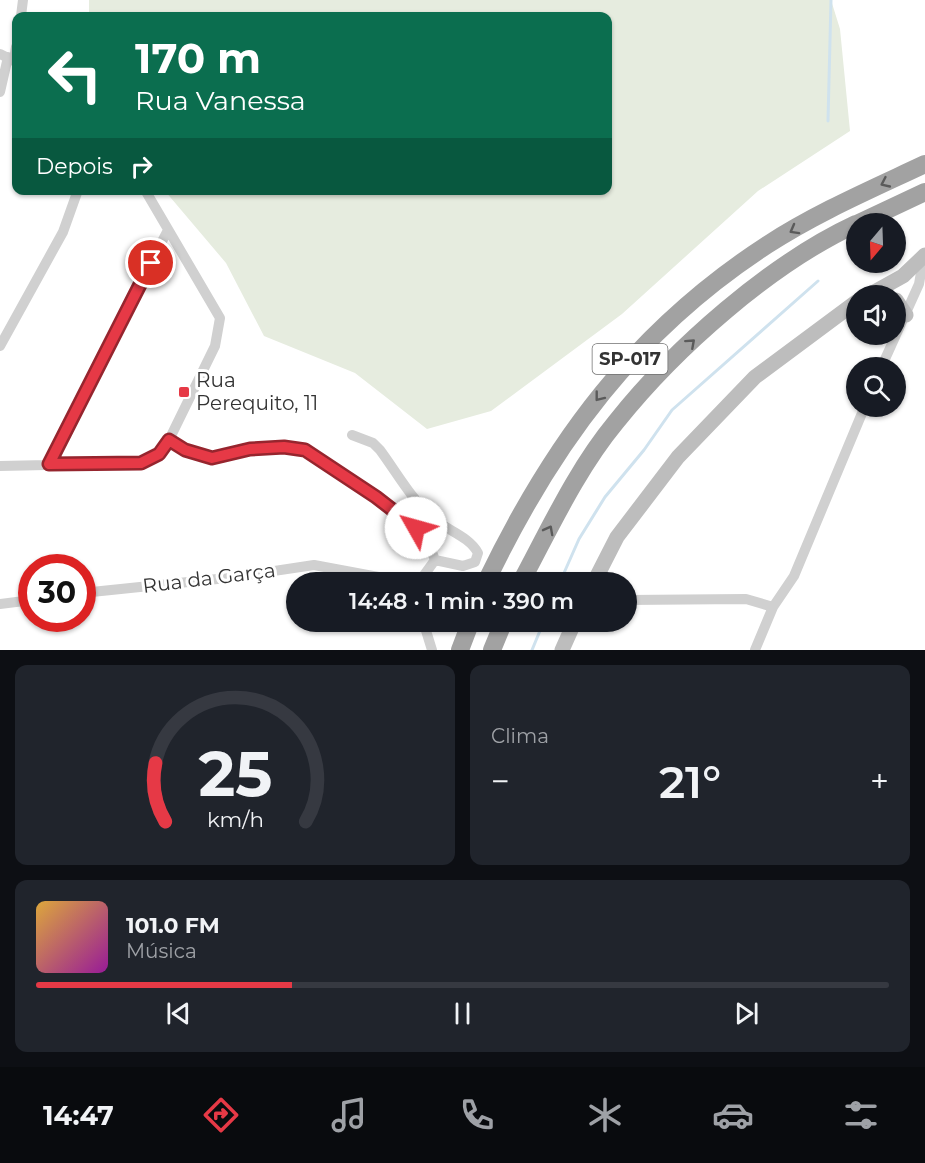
<!DOCTYPE html>
<html lang="pt">
<meta charset="utf-8">
<style>
:root{--surface:#171b24;--page:#20242c;--text:#f1f3f6;--muted:#9ea1a6;--line:#363941;--accent:#e63946}
body{margin:0;font-family:Montserrat,sans-serif;background:var(--page);color:var(--text);height:100vh;display:flex;flex-direction:column;font-size:22px;white-space:nowrap}
*{box-sizing:border-box;margin:0}
p{font-size:20px;color:var(--muted)}
.icon{flex:none;width:33px;height:33px;fill:none;stroke:currentColor;stroke-width:2;stroke-linecap:round;stroke-linejoin:round}
.map{position:relative;height:650px;overflow:hidden}
.details{display:flex;flex-direction:column;gap:15px;padding:15px;background:#0d0f14;flex:1}
.details>*{flex:none}
.hud{position:absolute;left:12px;top:12px;width:600px;height:183px;border-radius:12px;box-shadow:0 2px 4px #0004;background:#0b6e4f;color:#fff;overflow:hidden}
.needle{width:39px;rotate:199deg}
.controls{position:absolute;left:846px;top:213px;display:grid;gap:12px}
.controls a{display:grid;place-items:center;width:60px;height:60px;border-radius:50%;background:var(--surface);box-shadow:0 2px 4px #0004;font-size:30px}
.speed{position:absolute;left:18px;top:554px;display:flex;gap:12px;font-size:30px;font-weight:700;text-align:center}
.speed>*{display:grid;place-content:center;width:78px;height:78px;border-radius:50%;background:var(--surface);box-shadow:0 2px 4px #0004;line-height:1}
.speed .limit{border:9px solid #d22;background:#fff;color:#111}
.pin{position:absolute;display:grid;place-items:center;width:51px;height:51px;color:#fff;margin:-26px;border:3px solid #fff;border-radius:50%;box-shadow:0 2px 6px #0007}
.me{position:absolute;width:66px;margin:-33px;rotate:308deg;stroke-linejoin:round;filter:drop-shadow(0 0 4px #0008)}
.turn{display:flex;align-items:center;gap:21px;height:126px;padding:0 24px;font-size:27px}
.turn .icon{width:78px;height:78px;stroke-width:2.5}
.turn b{display:block;font-size:42px;line-height:51px}
.then{display:flex;align-items:center;height:57px;padding:0 24px;background:#0003;gap:12px;font-size:22px}
.big{font-size:45px;font-weight:600;line-height:1.1}
.details .widget{flex:1;display:flex;flex-direction:column;justify-content:center;gap:9px;min-width:0;padding:0 21px;border-radius:12px;background:var(--page)}
.details .dial{align-items:center;gap:0}
.dial svg{height:156px;overflow:visible;fill:none;stroke:var(--line);stroke-width:7;stroke-linecap:round;text-anchor:middle}
.dial text{fill:var(--text);stroke:none}
.song{display:flex;align-items:center;gap:18px}
.cover{width:72px;height:72px;border-radius:9px;background:linear-gradient(135deg,hsl(40 70% 55%),hsl(300 70% 35%))}
.played{height:6px;border-radius:3px;background:linear-gradient(90deg,var(--accent) 30%,var(--line) 30%)}
.keys{display:flex;justify-content:space-around;direction:ltr}
.heat{display:flex;justify-content:space-between;align-items:center;font-size:33px;direction:ltr}
.details .tiles{flex:1;display:grid;gap:15px;grid-template-columns:1fr 1fr}
.widget:last-child{grid-column:span 2}
.trip{position:absolute;left:286px;top:572px;width:351px;height:60px;border-radius:30px;background:var(--surface);box-shadow:0 2px 4px #0004;font-weight:600;line-height:60px;text-align:center}
.tabs{display:flex;height:96px;justify-content:space-around;align-items:center;background:#090b0e;color:var(--muted)}
.tabs .icon{width:42px;height:42px}
.tabs .on{color:var(--accent)}
.tabs b{font-size:27px;color:var(--text)}
.map>svg:first-child{display:block}
.green{fill:#e6ecdf}
.lines{fill:none;stroke-linecap:round;stroke-linejoin:round}
.stream{stroke:#cfe2ee;stroke-width:3}
.minor{stroke:#d0d0d0;stroke-width:10}
.secondary{stroke:#bdbdbd;stroke-width:15}
.trunk{stroke:#a2a2a2;stroke-width:18}
.oneway{stroke:#5a5a5a}
.route-casing{stroke:#96252e;stroke-width:15}
.route{stroke:#e63946;stroke-width:10}
.poi-dot{fill:#e63946;stroke:#fff;stroke-width:2}
.labels{text-anchor:middle;dominant-baseline:central;stroke-width:6;stroke-linejoin:round;paint-order:stroke}
.shield{fill:#fff;stroke:#707070;stroke-width:1.5}
.shield-label{font-size:18px;font-weight:bold;fill:#333}
.poi-label{font-size:20px;fill:#333;stroke:#fff;text-anchor:start}
.street-label{font-size:20px;fill:#333;stroke:#fff}
</style>
<div class="map">
<svg width="925" height="650" viewBox="0 0 925 650">
<rect width="100%" height="100%" fill="#fff"/>
<path class="green" d="M89 0H831L840 29 850 131 758 191 622 314 491 411 427 429 355 373 264 336 226 263 165 191 608 190V16H89Z"/>
<g class="lines">
<path class="stream" d="M828 121 831 0
M560 582 579 539 605 497 644 450 672 410 818 281
M532 650 544 621"/>
<path class="minor" d="M21 16 23 0
M0 54 16 62
M14 61 16 47
M0 92 8 57
M0 346 63 232 78 190
M881 368 919 284 924 255
M352 435 373 443 380 450C397 473 411 499 433 518 446 530 469 536 478 553L475 562 463 566 435 560
M169 440 185 450 212 458 250 449 284 447 305 450 376 497 416 528 427 539 435 560 419 582
M49 464 79 400 168 230
M0 466 141 463 159 454 169 440 215 346 220 318 145 190
M82 593 227 578 314 565 405 582
M627 600 746 599 773 607
M0 604 32 600
M423 621 432 650
M755 650 773 607 794 576 865 406"/>
<path class="secondary" d="M867 296 903 276 925 255
M896 300 906 315
M594 582 617 537 678 457 755 377 856 302
M562 650 575 621"/>
<path class="trunk" d="M857 224 925 192
M486 582C553 442 636 330 767 245 816 213 872 189 925 164
M521 582C550 528 577 469 616 422 675 348 770 264 856 224
M460 650 471 621
M492 650 504 621"/>
</g>
<defs><path id="oneway-chevron" d="M-2-3.5L2.5 0L-2 3.5" fill="none" stroke-width="1.6" stroke-linecap="round" stroke-linejoin="round" transform="scale(1.5)"/></defs>
<g class="oneway">
<use href="#oneway-chevron" transform="translate(885 183) rotate(155)"/>
<use href="#oneway-chevron" transform="translate(794 230) rotate(151)"/>
<use href="#oneway-chevron" transform="translate(691 343) rotate(-42)"/>
<use href="#oneway-chevron" transform="translate(599 397) rotate(128)"/>
<use href="#oneway-chevron" transform="translate(549 530) rotate(-62)"/>
</g>
<g class="lines">
<defs>
<path id="route" d="M151 263 49 464 141 463 159 454 169 440 185 450 212 458 250 449 284 447 305 450 376 497 416 528"/>
</defs>
<use href="#route" class="route-casing"/>
<use href="#route" class="route"/>
</g>
<rect class="poi-dot" x="178" y="386" width="12" height="12" rx="3"/>
<g class="labels">
<rect class="shield" x="592.5" y="344" width="75" height="30" rx="4.5"/>
<g class="shield-label">
<text x="630" y="359">SP-017</text>
</g>
<g class="poi-label">
<text x="196" y="380">Rua<tspan x="196" dy="23">Perequito, 11</tspan></text>
</g>
<g class="street-label">
<text transform="translate(209 578) rotate(-7)">Rua da Garça</text>
</g>
</g>
</svg>
<div class="controls">
<a><svg class="needle" viewBox="-14 -14 28 28"><path d="M0-13l5 13h-10z" fill="#e53935"/><path d="M0 13l5-13h-10z" fill="#9ea1a6"/></svg></a>
<a><svg class="icon" aria-label="sound" viewBox="0 0 24 24"><path d="M4 9h4l5-4v14l-5-4H4zM17 9q2 3 0 6"/></svg></a>
<a><svg class="icon" aria-label="search" viewBox="0 0 24 24"><circle cx="10" cy="10" r="6"/><path d="M15 15l6 6"/></svg></a>
</div>
<div class="speed"><div class="limit">30</div></div>
<div class="pin" style="left:151px;top:263px;background:#d93025"><svg class="icon" aria-label="arrive" viewBox="0 0 24 24"><path d="M6 21V4h12l-3 4 3 4H6"/></svg></div>
<svg class="me" style="left:416px;top:528px" viewBox="-20 -20 40 40"><circle r="19" fill="#fff"/><path d="M0-13L10 11 0 6-10 11z" fill="#e63946"/></svg>
<div class="trip">14:48 · 1 min · 390 m</div>
<div class="hud">
<div class="turn"><svg class="icon" aria-label="left" viewBox="0 0 24 24"><path d="M17 20v-9H6M10 6l-5 5 5 5"/></svg><div><b>170 m</b>Rua Vanessa</div></div>
<div class="then">Depois<svg class="icon" aria-label="right" viewBox="0 0 24 24"><path d="M7 20v-9h11M14 6l5 5-5 5"/></svg></div>
</div>
</div>
<section class="details">
<div class="tiles">
<div class="widget dial"><svg viewBox="0 0 100 80">
<path d="M14 69A42 42 0 1 1 86 69"/>
<path d="M14 69A42 42 0 0 1 9 39" stroke="#e63946"/>
<text x="50" y="56" font-size="32" font-weight="700">25</text>
<text x="50" y="72" font-size="11">km/h</text>
</svg></div>
<div class="widget"><p>Clima</p>
<div class="heat"><a>−</a><b class="big">21°</b><a>+</a></div>
</div>
<div class="widget">
<div class="song"><i class="cover"></i><div><b>101.0 FM</b><p>Música</p></div></div>
<div class="played"></div>
<div class="keys"><svg class="icon" aria-label="previous" viewBox="0 0 24 24"><path d="M18 5L8 12l10 7zM5 5v14"/></svg><svg class="icon" aria-label="pause" viewBox="0 0 24 24"><path d="M8 5v14M16 5v14"/></svg><svg class="icon" aria-label="next" viewBox="0 0 24 24"><path d="M6 5l10 7-10 7zM19 5v14"/></svg></div>
</div>
</div>
</section>
<nav class="tabs">
<b>14:47</b>
<svg class="icon on" aria-label="directions" viewBox="0 0 24 24"><path d="M12 3l9 9-9 9-9-9zM9 14v-3h6M13 9l2 2-2 2"/></svg>
<svg class="icon" aria-label="music" viewBox="0 0 24 24"><path d="M9 18V5l10-2v13"/><circle cx="6" cy="18" r="3"/><circle cx="16" cy="16" r="3"/></svg>
<svg class="icon" aria-label="phone" viewBox="0 0 24 24"><path d="M5 4h4l2 5-3 2q2 4 5 5l2-3 5 2v4C11 20 4 13 5 4z"/></svg>
<svg class="icon" aria-label="climate" viewBox="0 0 24 24"><path d="M12 3v18M4 7l16 10M4 17L20 7"/></svg>
<svg class="icon" aria-label="car" viewBox="0 0 24 24"><path d="M5 17H2v-5l4-1 3-4h7l3 4 3 1v5h-3M9 17h6M6 11h13"/><circle cx="7" cy="17" r="2"/><circle cx="17" cy="17" r="2"/></svg>
<svg class="icon" aria-label="filters" viewBox="0 0 24 24"><path d="M4 7h16M4 17h16"/><circle cx="9" cy="7" r="2"/><circle cx="15" cy="17" r="2"/></svg>
</nav>
